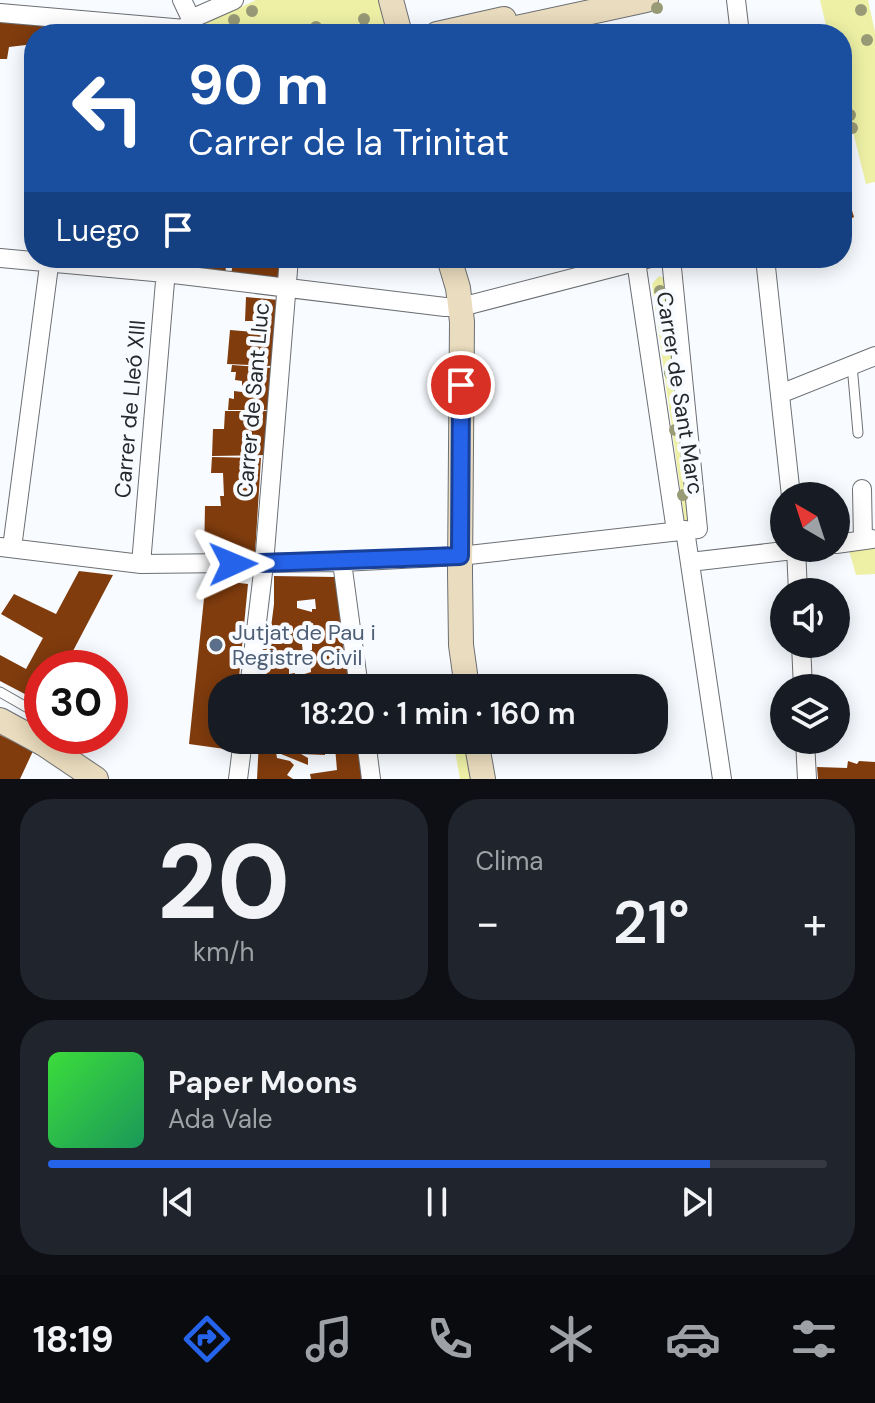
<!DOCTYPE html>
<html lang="es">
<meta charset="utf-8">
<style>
:root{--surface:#171b24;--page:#20242c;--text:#f1f3f6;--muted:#9ea1a6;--line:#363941;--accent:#2563eb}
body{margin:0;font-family:"DM Sans",sans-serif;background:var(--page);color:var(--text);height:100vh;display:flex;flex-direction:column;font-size:30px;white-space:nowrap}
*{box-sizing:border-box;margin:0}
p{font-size:26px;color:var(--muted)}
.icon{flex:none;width:44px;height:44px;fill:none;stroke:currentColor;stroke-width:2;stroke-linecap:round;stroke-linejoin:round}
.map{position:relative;height:779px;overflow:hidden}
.panel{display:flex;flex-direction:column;gap:20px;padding:20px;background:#0d0f14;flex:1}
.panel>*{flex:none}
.hud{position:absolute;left:24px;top:24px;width:828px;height:244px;border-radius:32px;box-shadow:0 4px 20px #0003;background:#1a4fa0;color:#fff;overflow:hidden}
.needle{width:52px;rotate:321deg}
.fabs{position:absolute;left:770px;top:482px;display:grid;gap:16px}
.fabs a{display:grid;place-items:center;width:80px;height:80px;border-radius:50%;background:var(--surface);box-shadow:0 4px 20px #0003;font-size:40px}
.speed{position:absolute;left:24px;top:650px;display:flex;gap:16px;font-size:40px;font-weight:700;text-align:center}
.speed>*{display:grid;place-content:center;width:104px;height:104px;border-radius:50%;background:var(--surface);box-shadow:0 4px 20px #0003;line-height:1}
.speed .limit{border:12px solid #d22;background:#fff;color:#111}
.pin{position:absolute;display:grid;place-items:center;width:68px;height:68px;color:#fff;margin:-34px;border:4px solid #fff;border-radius:50%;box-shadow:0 2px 8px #0007}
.me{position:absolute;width:88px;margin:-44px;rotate:89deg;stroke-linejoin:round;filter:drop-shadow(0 0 6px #0008)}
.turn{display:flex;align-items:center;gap:28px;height:168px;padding:0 32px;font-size:36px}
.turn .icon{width:104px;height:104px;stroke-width:2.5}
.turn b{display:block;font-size:56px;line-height:68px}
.then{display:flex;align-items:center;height:76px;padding:0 32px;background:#0003;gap:16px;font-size:30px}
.big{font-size:60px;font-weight:600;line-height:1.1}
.panel .tile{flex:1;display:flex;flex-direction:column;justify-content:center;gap:12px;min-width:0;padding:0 28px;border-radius:32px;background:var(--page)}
.panel .dial{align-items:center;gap:0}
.dial b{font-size:104px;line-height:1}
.song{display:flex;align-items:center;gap:24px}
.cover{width:96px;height:96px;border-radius:12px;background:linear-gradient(135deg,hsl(120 70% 55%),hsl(150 70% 35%))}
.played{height:8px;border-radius:4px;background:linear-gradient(90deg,var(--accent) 85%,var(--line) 85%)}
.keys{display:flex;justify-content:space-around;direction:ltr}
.heat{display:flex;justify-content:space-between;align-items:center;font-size:44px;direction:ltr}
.panel .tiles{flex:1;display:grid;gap:20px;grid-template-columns:1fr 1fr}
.tile:last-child{grid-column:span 2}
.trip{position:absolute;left:208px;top:674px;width:460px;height:80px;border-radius:32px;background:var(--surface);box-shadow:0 4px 20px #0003;font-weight:600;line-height:80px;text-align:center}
.tab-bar{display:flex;height:128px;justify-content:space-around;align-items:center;background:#090b0e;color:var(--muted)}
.tab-bar .icon{width:56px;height:56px}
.tab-bar .active{color:var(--accent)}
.tab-bar b{font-size:36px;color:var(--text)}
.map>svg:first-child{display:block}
.green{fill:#eef1a5}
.building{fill:#803c0d;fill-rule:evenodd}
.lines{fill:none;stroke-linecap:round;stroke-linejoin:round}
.lane-casing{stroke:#6c6f73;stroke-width:11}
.street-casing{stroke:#6c6f73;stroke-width:20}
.secondary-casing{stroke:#6c6f73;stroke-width:26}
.lane{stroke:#fff;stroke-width:9}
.street{stroke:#fff;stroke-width:18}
.secondary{stroke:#eadcbe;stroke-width:24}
.tree{fill:#999b77}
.route-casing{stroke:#184099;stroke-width:20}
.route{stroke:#2563eb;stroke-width:14}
.service-dot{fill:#5c6f8a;stroke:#f8fbff;stroke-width:3}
.labels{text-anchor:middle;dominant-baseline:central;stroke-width:8;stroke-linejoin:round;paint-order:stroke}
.street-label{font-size:22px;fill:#26282a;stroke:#f8fbff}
.service-label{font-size:22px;fill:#4e5e75;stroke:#f8fbff;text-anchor:start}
</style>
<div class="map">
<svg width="875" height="779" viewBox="0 0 875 779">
<rect width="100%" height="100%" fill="#f8fbff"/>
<path class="green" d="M256 0H383L389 34H195L202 25Z
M820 0H868L875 32V182L866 184 842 88V34H828Z
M659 276 668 280 690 520 685 523 652 284Z
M875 544V574L856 575 848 547Z
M453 740H465L472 779H460Z"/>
<path class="building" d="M0 19 68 27V34H34V44L9 47 7 59H0Z
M88 28 125 32V34H87Z
M842 179 854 217 842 223Z
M178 258H227L225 275 176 272Z
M233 258H283V284L231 278Z
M246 297 279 300 273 366 227 364 230 330 254 332V321H245Z
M232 365 272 368 267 410H228L229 398 234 399V391L242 392V381L235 380 236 372H231Z
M225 411H269L266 455 212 456 213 429H224Z
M212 457 261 458 255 554 204 556 205 506H221L220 496H224L223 473H211Z
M79 571 113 575 64 668H42V703L0 681V655L26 669 43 638 1 614 14 594 56 614Z
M274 576 335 577 347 639H342L350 688H298V676L311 672 310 650H312V643L316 642V627L314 628 313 623 300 627 304 662 263 663 262 643H269L274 604ZM315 599 316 609H312V612L297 608V601Z
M206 579 248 584 238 688H222V740H233L232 750 189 744Z
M289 664V674L295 673 293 688H264L268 665Z
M0 735 33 751 20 779H0Z
M259 740H326L325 755 301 754 308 758V765L276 752 277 758 290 761 294 765 287 775 293 779H257Z
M330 740H357L367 779H311L310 774 337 770 335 747Z
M848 761 857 764 859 761 875 762V779H818L817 767 847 768Z"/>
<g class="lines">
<defs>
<path id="lane" d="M852 365 858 433
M0 692 42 716"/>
<path id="street" d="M182 0 191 19
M736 0 740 34
M0 13 185 29
M183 34 191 19 234 0
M0 258 165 273 445 307H461L650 258
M765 258 791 496
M636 261 676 531
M780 394 875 356
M862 489 863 540
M685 530 722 779
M836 544 872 539
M0 547 141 564 342 562 460 556 698 529 671 258
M12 548 50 258
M796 548 798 592
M342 562 359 688
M690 562 811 548
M141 564 167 258
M801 644 803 688
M249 688 264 564 289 258
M366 740 371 779
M805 740 807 779
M238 779 243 740"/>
<path id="secondary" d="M391 0 400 34
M437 34 504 19
M489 34 646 0
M449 258 458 288 462 322 460 573 461 645 467 688
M0 720 44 744 96 779
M476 740 483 779"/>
</defs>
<use href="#lane" class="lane-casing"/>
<use href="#street" class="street-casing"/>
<use href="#secondary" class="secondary-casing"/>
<use href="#lane" class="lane"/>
<use href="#street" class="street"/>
<use href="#secondary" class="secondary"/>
</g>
<g class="tree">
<circle cx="657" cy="8" r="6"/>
<circle cx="861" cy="10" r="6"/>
<circle cx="252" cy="11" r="6"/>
<circle cx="364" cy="19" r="6"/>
<circle cx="234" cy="20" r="6"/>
<circle cx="316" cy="27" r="6"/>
<circle cx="867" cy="40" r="6"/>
<circle cx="850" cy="115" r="6"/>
<circle cx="852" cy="128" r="6"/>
<circle cx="660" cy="291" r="6"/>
<circle cx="665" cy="324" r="6"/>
<circle cx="670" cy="373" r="6"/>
<circle cx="675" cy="430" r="6"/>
<circle cx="683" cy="495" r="6"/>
</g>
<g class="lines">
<defs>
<path id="route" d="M233 564 460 556 461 385"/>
</defs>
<use href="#route" class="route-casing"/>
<use href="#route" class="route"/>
</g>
<circle class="service-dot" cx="216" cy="645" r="8"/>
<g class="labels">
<g class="street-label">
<text transform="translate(680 393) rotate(81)">Carrer de Sant Marc</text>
<text transform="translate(253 400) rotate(-85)">Carrer de Sant Lluc</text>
<text transform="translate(130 409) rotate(-85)">Carrer de Lleó XIII</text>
</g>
<g class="service-label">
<text x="232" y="632">Jutjat de Pau i<tspan x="232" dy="25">Registre Civil</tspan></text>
</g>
</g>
</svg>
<div class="fabs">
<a><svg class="needle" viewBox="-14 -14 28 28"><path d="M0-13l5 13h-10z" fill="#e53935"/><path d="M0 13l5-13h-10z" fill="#9ea1a6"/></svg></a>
<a><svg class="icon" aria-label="sound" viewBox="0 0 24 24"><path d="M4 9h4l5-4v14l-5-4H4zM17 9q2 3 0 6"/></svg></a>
<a><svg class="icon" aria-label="layers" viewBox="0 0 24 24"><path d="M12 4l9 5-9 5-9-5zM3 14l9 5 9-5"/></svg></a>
</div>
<div class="speed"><div class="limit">30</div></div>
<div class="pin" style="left:461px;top:385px;background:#d93025"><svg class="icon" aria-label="arrive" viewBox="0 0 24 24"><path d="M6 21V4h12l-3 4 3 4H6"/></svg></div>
<svg class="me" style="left:233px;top:564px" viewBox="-20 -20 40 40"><path d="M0-17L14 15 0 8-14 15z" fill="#2563eb" stroke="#fff" stroke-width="4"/></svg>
<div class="trip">18:20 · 1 min · 160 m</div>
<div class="hud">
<div class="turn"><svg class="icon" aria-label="left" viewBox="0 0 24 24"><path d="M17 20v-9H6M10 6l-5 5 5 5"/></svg><div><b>90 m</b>Carrer de la Trinitat</div></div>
<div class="then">Luego<svg class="icon" aria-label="arrive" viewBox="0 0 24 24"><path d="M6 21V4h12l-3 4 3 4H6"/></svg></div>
</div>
</div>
<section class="panel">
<div class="tiles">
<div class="tile dial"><b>20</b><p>km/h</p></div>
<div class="tile"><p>Clima</p>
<div class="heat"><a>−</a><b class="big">21°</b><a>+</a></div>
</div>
<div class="tile">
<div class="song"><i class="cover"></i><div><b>Paper Moons</b><p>Ada Vale</p></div></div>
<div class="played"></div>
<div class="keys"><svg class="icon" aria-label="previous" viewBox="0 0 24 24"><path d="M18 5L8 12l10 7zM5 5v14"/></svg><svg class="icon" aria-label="pause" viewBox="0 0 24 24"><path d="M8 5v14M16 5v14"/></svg><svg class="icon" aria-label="next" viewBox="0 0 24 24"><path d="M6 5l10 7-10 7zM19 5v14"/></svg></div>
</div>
</div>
</section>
<nav class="tab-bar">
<b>18:19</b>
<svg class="icon active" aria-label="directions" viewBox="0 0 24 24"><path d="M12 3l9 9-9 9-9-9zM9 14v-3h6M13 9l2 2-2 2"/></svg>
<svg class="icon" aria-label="music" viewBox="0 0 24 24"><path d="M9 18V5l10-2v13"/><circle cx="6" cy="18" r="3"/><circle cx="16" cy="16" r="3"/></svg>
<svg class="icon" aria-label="phone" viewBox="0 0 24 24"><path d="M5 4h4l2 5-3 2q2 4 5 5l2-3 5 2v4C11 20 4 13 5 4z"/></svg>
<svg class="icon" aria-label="climate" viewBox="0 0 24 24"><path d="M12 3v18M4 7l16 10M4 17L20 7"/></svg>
<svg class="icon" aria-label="car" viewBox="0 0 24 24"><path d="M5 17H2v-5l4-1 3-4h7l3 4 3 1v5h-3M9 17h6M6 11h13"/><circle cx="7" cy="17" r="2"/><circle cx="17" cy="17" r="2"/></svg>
<svg class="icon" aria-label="filters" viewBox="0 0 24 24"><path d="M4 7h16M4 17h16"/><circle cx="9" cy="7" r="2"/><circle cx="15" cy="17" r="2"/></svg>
</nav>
